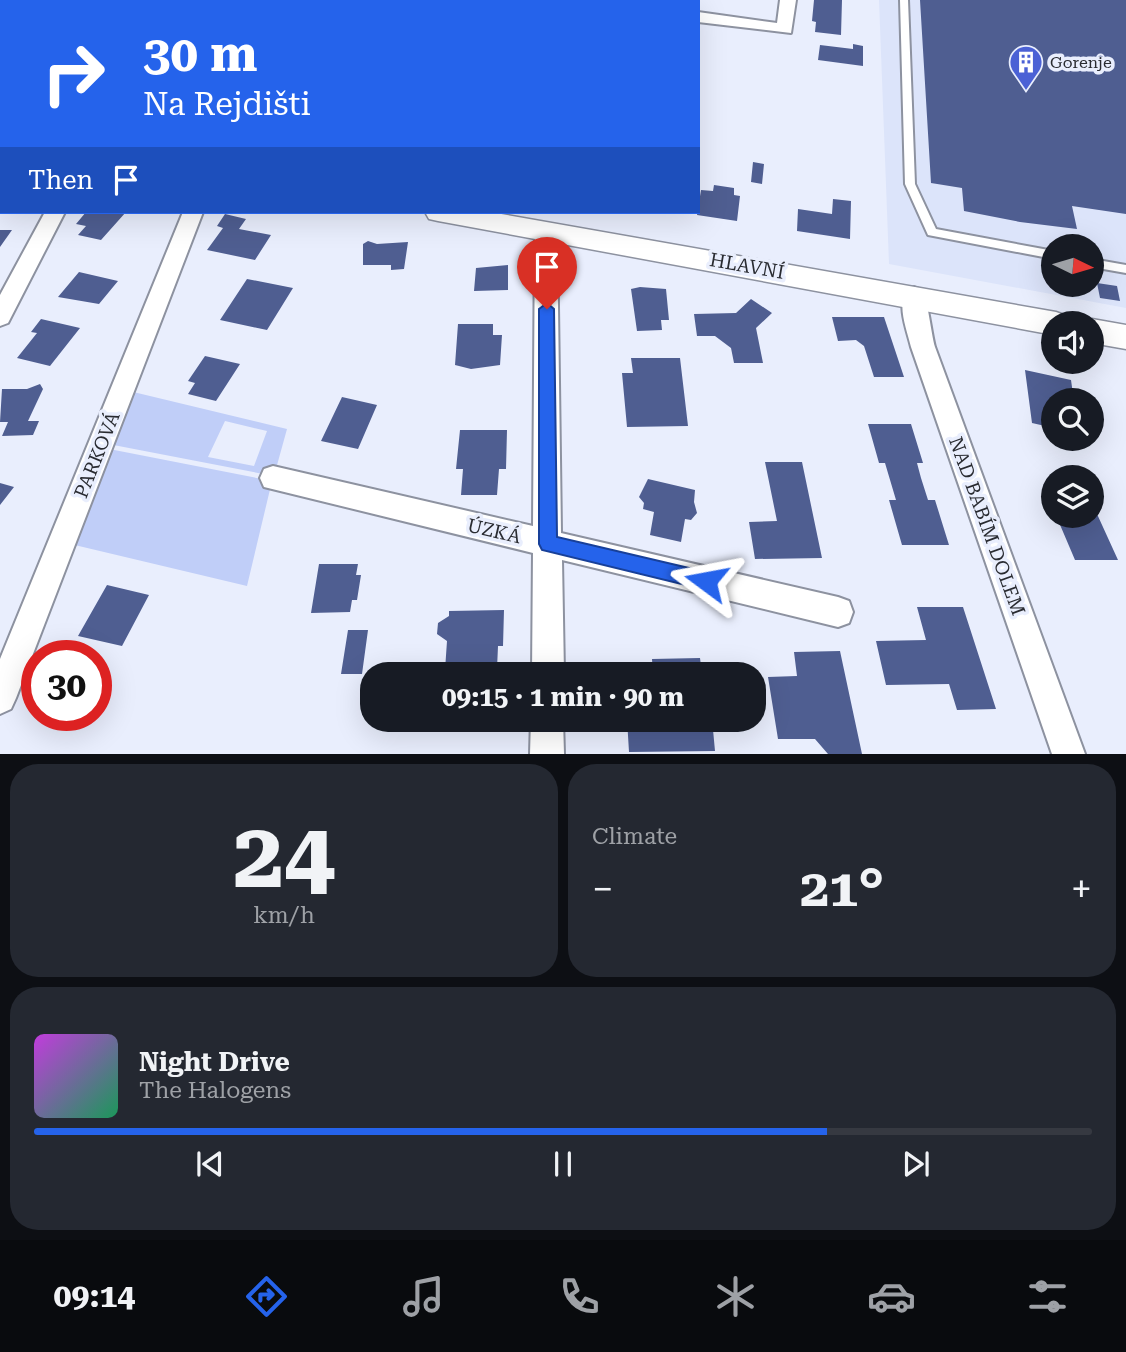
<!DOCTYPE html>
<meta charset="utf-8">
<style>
:root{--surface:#171b24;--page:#242831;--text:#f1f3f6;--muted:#9ea1a6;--line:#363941;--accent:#2563eb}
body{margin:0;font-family:"Roboto Serif",serif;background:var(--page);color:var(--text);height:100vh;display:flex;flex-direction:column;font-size:26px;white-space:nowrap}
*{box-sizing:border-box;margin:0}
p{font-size:23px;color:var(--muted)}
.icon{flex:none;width:38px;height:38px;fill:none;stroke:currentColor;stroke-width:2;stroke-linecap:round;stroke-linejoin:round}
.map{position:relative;height:754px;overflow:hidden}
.panel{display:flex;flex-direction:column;gap:10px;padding:10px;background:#0d0f14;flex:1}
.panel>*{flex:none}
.guide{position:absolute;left:0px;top:0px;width:700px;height:214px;box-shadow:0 7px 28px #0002;background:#2563eb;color:#fff;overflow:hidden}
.needle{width:46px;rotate:95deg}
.tools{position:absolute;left:1041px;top:234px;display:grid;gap:14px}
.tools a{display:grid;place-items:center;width:63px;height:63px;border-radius:50%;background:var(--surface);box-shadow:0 7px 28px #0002;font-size:35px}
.speed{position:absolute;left:21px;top:640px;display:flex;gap:14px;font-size:35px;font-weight:700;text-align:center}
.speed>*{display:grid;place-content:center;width:91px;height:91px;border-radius:50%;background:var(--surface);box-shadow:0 7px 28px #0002;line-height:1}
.speed .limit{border:10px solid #d22;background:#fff;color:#111}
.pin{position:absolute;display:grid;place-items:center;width:60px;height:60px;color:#fff;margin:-72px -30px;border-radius:50% 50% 50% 0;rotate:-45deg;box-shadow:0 0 7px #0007}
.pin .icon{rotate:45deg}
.me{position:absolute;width:77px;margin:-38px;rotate:283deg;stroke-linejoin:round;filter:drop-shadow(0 0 5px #0008)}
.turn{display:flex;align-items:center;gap:24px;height:147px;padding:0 28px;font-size:32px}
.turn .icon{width:91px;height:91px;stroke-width:2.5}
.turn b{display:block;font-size:49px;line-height:60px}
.then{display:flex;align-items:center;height:66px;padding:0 28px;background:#0003;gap:14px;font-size:26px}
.big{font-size:52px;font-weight:700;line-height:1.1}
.panel .card{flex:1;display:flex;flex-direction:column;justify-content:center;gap:10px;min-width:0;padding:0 24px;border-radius:28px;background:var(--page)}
.panel .dial{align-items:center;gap:0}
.dial b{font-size:91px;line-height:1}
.song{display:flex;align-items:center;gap:21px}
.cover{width:84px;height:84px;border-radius:10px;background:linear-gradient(135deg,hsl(290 70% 55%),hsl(150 70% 35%))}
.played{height:7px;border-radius:4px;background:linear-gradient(90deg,var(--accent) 75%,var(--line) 75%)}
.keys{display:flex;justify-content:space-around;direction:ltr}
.heat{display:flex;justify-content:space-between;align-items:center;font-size:38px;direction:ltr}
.panel .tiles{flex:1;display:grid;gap:10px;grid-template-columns:1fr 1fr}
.card:last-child{grid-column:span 2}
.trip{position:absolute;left:360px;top:662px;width:406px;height:70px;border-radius:28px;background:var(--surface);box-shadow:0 7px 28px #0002;font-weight:700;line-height:70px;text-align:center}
.dock{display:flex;height:112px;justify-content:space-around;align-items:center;background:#090b0e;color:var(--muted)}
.dock .icon{width:49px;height:49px}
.dock .selected{color:var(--accent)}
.dock b{font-size:32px;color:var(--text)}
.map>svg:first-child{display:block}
.built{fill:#dce4fa;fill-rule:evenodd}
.green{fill:#c0cef8;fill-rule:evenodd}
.building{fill:#4f5e91}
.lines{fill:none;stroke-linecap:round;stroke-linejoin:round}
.service-casing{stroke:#8d92a0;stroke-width:4}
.minor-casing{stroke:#8d92a0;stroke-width:4}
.tertiary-casing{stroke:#8d92a0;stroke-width:3}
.service{fill:#fff;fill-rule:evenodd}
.minor{fill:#fff;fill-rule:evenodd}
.tertiary{fill:#fff;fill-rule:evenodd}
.route{fill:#2563eb;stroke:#184099;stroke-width:2}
.labels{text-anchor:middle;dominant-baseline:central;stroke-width:7;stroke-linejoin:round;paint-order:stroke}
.far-poi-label{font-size:16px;fill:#292b31;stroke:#e9eefd;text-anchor:start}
.street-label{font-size:19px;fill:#292b31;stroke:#e9eefd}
</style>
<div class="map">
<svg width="1126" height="754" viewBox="0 0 1126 754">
<rect width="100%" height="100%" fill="#e9eefd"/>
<path class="built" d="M879 0H1126V308L889 264ZM1054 247H1092V285H1054Z"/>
<path class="green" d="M125 390 287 429 274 476 103 443ZM225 421 267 431 254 466 208 457Z
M99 447 272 481 247 586 62 542Z"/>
<path class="building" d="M814 0H842L841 35 815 32 816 22 812 21Z
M920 0H1126V214L1072 206 1077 229 1020 222 964 211 962 188 931 183Z
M853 44 863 46V66L818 60 820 45 853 49Z
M753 162 764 164 762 184 751 182Z
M714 185 734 188V195L740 196 737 221 697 215 701 190 713 191Z
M833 199 851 201 850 239 797 231 798 209 832 214Z
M86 212H126L101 240 78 235 86 226 76 224Z
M225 214 246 219 239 229 271 235 255 260 207 250 223 228 217 226Z
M0 230H12L0 247Z
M368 241 377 244 408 242 404 269 391 270V265H363V244Z
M508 265V290L474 291 476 268Z
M79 272 118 281 99 304 58 297Z
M247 279 293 288 267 330 220 320Z
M1097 283 1117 286 1120 301 1100 298Z
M640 287 666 289 669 320H661L662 330 637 331 631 289Z
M751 299 772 313 756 328 763 363H734L731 348 715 336H697L694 314 736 313Z
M832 317H884L904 377H874L864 346 856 340 838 341Z
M41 319 80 328 50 366 17 358 37 333 31 332Z
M458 324H493V335H502L500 365 471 369 455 365Z
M205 356 240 364 216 401 188 394 195 383 188 381Z
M631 358H680L688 426 627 427 622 373H633Z
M1025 370 1071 380 1074 401H1054V428L1032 423Z
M40 384 43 389 28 421H39L33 435 2 436 8 422H0L2 389H27Z
M342 397 377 405 358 449 321 441Z
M868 424H911L923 463H917L921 478 928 500H935L949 545H902L889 500H896L885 463H879Z
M460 430H507L506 469H499L497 495H461L463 469H456Z
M765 462H802L822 558 755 559 749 522 777 521Z
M648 479 695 490 694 502 697 513 691 520 685 519 681 542 650 535 654 512 643 509 644 503 639 497Z
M0 483 14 487 0 505Z
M1092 503 1118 560H1075L1058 520H1068L1066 516H1092Z
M319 564H358L356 575H361L357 600H352L350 612 311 613Z
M107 585 149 595 122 646 78 636Z
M917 607H963L996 709 957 710 949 684 886 685 876 641 926 640Z
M504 610 503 646H498L497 669 445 670 447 641 437 634 438 623 449 616V611Z
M348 630H368L362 674H341Z
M840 651 862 754H828L815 739H778L768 677 797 676 794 652Z
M700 658 702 674H653L652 659Z
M627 719H712L715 751 629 752Z"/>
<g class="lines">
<defs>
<path id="service" d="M0 0H6L0 3Z
M900 0H908L915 184 936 229 1054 251V259L928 235 905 184Z
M1092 259 1126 265V273L1092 267Z"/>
<path id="minor" d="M267 0H284L266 2Z
M565 0H593L594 2H566Z
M780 0H796L791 33 698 22V12L777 23Z
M45 212H65L8 323 0 326V295Z
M183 212H203L16 698 11 709 0 714V659Z
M546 223 553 226 557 231 561 533 838 597 849 601 853 612 849 623 838 627 562 560 564 674H532L533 553 264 487 260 478 264 469 273 466 533 526 535 231 539 226Z
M914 287 922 290C928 300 931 333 935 347L1085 754H1052L911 347C907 330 897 307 906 290Z
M531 719H563L564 754H530Z"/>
<path id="tertiary" d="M0 125 2 126V142L0 141Z
M425 212H490L1056 312 1067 316 1071 324H1054V335L438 221 429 219Z
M1092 319 1126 325V349L1092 343V324H1081Z"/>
</defs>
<use href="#service" class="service-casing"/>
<use href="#minor" class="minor-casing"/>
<use href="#tertiary" class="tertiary-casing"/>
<use href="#service" class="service"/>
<use href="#minor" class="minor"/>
<use href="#tertiary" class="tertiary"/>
</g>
<path class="route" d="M547 303 554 309 557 537 706 572 713 574 716 581 713 588 706 590 542 550 539 544V309Z"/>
<defs>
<symbol id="building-pin" viewBox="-11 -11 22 30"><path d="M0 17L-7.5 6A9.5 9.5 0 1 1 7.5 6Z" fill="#4b61d5" stroke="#e9eefd"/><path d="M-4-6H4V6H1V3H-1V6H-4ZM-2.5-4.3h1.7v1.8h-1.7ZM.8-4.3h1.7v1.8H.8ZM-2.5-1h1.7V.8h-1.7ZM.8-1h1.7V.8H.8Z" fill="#fff"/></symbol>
</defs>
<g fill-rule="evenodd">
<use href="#building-pin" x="1007" y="43" width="38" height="52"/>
</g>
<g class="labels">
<g class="far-poi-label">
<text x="1050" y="62">Gorenje</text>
</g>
<g class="street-label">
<text transform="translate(747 266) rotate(10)">HLAVNÍ</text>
<text transform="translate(97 455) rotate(-68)">PARKOVÁ</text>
<text transform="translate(987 526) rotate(70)">NAD BABÍM DOLEM</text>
<text transform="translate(494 531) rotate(13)">ÚZKÁ</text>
</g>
</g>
</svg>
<div class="tools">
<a><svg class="needle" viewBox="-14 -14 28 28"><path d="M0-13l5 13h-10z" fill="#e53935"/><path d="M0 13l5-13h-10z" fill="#9ea1a6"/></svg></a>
<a><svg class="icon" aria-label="sound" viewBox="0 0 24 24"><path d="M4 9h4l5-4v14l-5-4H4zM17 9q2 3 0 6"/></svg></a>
<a><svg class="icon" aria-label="search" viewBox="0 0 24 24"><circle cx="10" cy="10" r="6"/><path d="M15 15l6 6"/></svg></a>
<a><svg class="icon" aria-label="layers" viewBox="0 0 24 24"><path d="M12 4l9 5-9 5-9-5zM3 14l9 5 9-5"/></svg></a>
</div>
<div class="speed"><div class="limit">30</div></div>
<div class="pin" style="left:547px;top:309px;background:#d93025"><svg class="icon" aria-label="arrive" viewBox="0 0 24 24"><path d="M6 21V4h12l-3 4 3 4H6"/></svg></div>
<svg class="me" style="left:706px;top:581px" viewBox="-20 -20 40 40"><path d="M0-17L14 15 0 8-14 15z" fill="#2563eb" stroke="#fff" stroke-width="4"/></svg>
<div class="trip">09:15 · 1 min · 90 m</div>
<div class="guide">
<div class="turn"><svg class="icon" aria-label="right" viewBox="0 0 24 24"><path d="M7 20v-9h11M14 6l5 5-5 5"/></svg><div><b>30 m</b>Na Rejdišti</div></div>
<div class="then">Then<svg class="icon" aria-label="arrive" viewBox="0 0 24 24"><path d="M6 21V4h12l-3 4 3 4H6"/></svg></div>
</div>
</div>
<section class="panel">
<div class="tiles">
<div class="card dial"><b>24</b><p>km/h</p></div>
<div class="card"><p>Climate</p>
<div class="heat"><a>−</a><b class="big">21°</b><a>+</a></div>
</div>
<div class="card">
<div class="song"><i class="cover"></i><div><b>Night Drive</b><p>The Halogens</p></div></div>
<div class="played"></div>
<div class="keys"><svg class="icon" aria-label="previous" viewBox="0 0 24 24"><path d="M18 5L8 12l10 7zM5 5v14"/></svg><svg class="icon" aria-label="pause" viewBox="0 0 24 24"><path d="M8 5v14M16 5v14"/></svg><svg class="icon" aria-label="next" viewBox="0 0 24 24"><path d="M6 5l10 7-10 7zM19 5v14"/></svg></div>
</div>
</div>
</section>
<nav class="dock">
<b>09:14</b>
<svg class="icon selected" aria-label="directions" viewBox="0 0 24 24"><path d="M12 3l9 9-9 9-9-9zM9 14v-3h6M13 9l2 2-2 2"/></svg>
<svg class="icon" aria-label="music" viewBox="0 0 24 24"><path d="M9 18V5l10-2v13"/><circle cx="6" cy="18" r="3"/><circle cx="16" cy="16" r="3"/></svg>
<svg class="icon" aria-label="phone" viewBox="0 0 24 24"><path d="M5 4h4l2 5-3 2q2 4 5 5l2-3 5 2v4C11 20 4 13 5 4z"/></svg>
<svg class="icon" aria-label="climate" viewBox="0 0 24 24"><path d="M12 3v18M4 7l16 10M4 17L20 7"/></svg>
<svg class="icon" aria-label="car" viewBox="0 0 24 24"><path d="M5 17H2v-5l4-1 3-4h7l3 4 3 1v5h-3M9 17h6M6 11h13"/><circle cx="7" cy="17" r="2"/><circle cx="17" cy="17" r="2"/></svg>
<svg class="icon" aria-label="filters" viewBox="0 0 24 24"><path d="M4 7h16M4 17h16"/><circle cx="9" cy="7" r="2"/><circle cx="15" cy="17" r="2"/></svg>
</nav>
